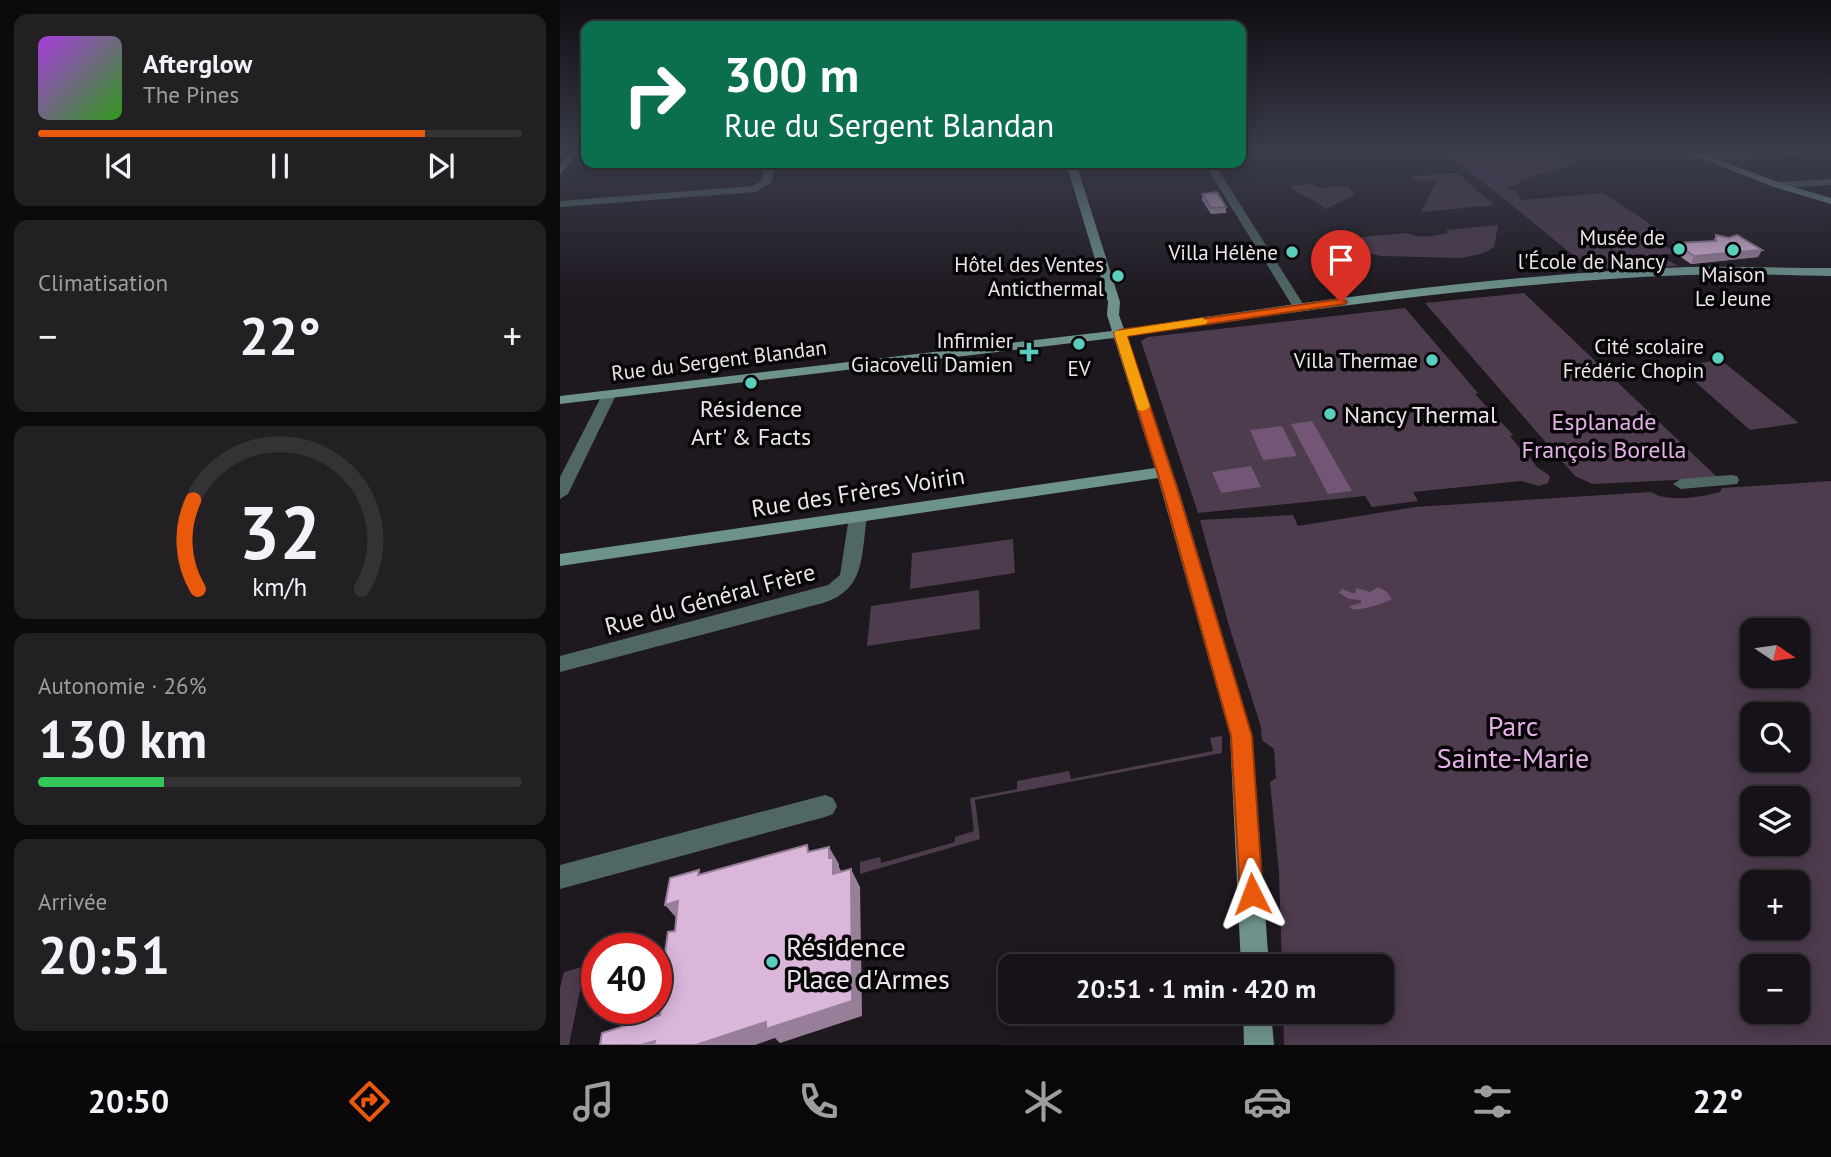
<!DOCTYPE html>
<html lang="fr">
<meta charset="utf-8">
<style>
:root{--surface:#161217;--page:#232024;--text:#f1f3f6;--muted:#9e9ea1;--line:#353236;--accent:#ea580c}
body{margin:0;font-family:"PT Sans",sans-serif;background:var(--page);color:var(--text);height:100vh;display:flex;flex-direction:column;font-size:26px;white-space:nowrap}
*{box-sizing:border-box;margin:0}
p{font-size:23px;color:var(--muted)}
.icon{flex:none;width:38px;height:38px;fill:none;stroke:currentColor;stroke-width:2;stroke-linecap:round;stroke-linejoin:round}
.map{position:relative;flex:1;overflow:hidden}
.panel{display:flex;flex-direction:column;gap:14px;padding:14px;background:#0c0a0d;width:560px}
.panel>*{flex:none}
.banner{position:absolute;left:21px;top:21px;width:665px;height:147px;border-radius:14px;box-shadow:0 4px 18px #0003,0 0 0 2px var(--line);background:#0b6e4f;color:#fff;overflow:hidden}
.needle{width:46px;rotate:103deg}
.tools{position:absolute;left:1180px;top:618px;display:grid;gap:14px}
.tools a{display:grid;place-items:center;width:70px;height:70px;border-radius:14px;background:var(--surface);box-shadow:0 4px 18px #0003,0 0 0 2px var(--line);font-size:35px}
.speed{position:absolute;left:21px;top:933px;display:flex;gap:14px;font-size:35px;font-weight:700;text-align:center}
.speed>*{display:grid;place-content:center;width:91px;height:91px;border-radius:50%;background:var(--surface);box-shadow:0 4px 18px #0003,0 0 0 2px var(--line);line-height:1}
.speed .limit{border:10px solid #d22;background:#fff;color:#111}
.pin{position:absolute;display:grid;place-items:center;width:60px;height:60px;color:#fff;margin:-72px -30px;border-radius:50% 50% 50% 0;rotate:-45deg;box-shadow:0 0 7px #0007}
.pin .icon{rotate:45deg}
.me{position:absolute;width:77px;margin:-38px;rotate:357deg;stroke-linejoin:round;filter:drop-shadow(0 0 5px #0008)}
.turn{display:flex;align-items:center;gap:24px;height:147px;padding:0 28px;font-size:32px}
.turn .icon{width:91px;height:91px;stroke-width:2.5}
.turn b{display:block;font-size:49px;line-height:60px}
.big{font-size:52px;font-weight:600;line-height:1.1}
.panel .card{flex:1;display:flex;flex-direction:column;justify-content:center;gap:10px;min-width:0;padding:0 24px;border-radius:14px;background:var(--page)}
.panel .dial{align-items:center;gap:0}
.dial svg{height:182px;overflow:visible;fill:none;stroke:var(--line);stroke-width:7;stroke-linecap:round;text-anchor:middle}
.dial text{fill:var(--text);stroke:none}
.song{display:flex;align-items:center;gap:21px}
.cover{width:84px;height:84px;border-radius:10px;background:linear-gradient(135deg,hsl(280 70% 55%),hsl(110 70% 35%))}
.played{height:7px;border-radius:4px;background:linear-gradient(90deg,var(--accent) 80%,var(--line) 80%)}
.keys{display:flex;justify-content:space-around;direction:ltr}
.heat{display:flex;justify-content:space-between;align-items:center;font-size:38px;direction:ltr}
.charge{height:10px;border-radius:5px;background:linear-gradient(90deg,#34c759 26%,var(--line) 0)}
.trip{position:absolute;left:438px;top:954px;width:396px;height:70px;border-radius:14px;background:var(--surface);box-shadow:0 4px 18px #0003,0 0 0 2px var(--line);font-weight:600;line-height:70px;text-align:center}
.dock{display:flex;height:112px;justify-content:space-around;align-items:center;background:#090709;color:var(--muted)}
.dock .icon{width:49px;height:49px}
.dock .on{color:var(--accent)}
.dock b{font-size:32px;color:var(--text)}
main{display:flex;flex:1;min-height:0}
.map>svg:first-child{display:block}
.green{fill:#4d3b4e;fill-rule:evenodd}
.forest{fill:#553856}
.water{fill:#735575}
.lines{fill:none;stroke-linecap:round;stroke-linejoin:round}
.street{fill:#506763;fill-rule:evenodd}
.secondary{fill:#6e938c;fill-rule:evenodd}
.wall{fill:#bb9dbb}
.shaded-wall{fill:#987f99}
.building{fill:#d9b6da;stroke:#987f99;stroke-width:2}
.route{fill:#ea580c;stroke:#983908;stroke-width:2}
.slow{fill:#f59e0b}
.poi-dot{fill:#5acebc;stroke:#070507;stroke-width:2.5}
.labels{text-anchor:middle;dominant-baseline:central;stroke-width:7;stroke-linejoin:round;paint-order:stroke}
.far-poi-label{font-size:21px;fill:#eae5ea;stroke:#070507;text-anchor:end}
.far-street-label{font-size:21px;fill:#eae5ea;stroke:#070507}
.poi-label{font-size:24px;fill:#eae5ea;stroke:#070507}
.park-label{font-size:24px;fill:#e4b1e7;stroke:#070507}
.street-label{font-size:24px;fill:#eae5ea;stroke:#070507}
.near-park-label{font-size:28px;fill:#e4b1e7;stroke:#070507}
.near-poi-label{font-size:28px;fill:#eae5ea;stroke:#070507;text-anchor:start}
</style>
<main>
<section class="panel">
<div class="card">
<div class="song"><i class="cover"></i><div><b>Afterglow</b><p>The Pines</p></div></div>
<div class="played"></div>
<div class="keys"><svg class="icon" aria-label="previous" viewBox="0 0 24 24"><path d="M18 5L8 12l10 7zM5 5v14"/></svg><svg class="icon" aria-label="pause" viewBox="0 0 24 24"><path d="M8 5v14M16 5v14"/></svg><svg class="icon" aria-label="next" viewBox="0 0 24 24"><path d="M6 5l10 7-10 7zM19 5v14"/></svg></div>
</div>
<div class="card"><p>Climatisation</p>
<div class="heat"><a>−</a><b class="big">22°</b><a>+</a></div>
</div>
<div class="card dial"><svg viewBox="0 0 100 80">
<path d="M14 69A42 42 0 1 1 86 69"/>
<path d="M14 69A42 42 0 0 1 12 30" stroke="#ea580c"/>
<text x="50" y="56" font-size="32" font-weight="700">32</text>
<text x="50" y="72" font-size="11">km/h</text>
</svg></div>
<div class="card"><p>Autonomie · 26%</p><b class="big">130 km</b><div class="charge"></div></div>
<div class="card"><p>Arrivée</p><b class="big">20:51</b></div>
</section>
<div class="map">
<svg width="1271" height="1045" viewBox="0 0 1271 1045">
<rect width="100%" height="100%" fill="#1e181f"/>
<path class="green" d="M943 150H977L1019 163 957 181 960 183 947 188 957 192 961 200 1044 193 1102 232 1103 235 1100 236 1096 233 1087 234 1116 253 1099 255 1118 266 1030 269 932 189 938 181 933 173 948 161Z
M897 173 934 205 861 212 877 180 855 181 851 176Z
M751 184 760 188 787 186 795 195 765 209C756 198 740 197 729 186Z
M938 225 934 247 924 253 902 258 821 256 798 251 786 242 790 238 847 233C860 240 876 235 889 233L886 230Z
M964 293 1158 478 1032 484 1015 476 865 303Z
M845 308 918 393 915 394 953 435 950 436 962 451H965L977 467 990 476 988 483 979 486 961 481 853 492 858 501 812 507 805 496 638 513 581 341 588 337Z
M1161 360 1239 423 1190 430 1117 366Z
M1271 481V1045H724L723 1012H821V966H722L719 873 710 782 716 778 714 749 702 740 701 727 669 626 640 520 733 515 738 526 855 507 1091 492C1109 503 1141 497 1160 492L1162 488ZM1192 630H1237V676H1192ZM1192 714H1237V760H1192ZM1192 798H1237V844H1192ZM1192 882H1237V928H1192ZM1192 966H1237V1012H1192Z
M453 539 455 573 350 589 352 553Z
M419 590 420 629 307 646 311 606Z
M662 736V753L415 800 420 839 300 874V862L320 857 321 863 395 842V837L414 831 410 798 457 789V781L509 771 511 779 653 751 650 738Z
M25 966 9 1045H0V988L4 972Z"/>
<path class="forest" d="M882 150H943L948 161 933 173 938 181 932 189Z"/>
<path class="water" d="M752 421 792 491 768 494 731 424Z
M722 426 737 456 703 460 690 430Z
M691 466 701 487 661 493 652 472Z
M818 587 826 591 832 599C825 603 801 611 792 609L789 606 801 603V600L789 599 779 593 782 589 795 594 796 588 810 592Z"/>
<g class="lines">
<path class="street" d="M1271 150V155L1134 158 1129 155 1134 152Z
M206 163H216L211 183 195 192 0 207V201L193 186 201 181Z
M317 163H409L404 166 339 170Z
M644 163H654L745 307 743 310 739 311 733 307Z
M1271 179V185L1217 188 1212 185 1217 182Z
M49 391 56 395 8 494 0 499V477L42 395Z
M1171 475 1177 476 1179 480 1177 484 1121 489 1113 484 1121 479Z
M298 511 307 517C301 555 306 590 263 603L0 672V656L268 585 280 575 289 517Z
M265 795 273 798 277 806 273 814 265 817 0 889V865Z"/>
<path class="secondary" d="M12 150H21L0 174V165Z
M1119 150H1133L1220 183 1271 198V204L1214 187Z
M506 163H516L560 302 559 315 564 329C751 301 939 274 1128 267 1175 266 1223 268 1271 268V276C1223 275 1175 273 1127 275 939 282 753 309 567 336L619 491 692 735 709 966H681L670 735 598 478 0 566V554L595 468 554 338 0 404V396L552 331 547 315 548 302Z
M683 1012H711L714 1045H684Z"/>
</g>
<path class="wall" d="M642 194 666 207V213L651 214 642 200Z
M1156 235 1202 250 1198 257 1131 264 1112 251 1115 243 1153 242Z"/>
<path class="shaded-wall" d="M1202 250 1198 257 1131 264 1134 256Z
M269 847 279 864V867L283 875 273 874 269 858Z
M291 869 300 887 302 1016 220 1043 215 1038 195 1045H136Z
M118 901 120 922 105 905Z
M95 1041 100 1045H81Z"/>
<path class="building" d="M657 192 666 207 651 208 642 194Z
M1156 235 1169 238 1177 235 1202 250 1134 256 1115 243 1156 241Z
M247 845 248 852 269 847V858H273V874L291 869 292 1001 206 1029V1022L136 1045H94L95 1041 81 1045H40L42 1033 100 1015 108 959 104 960 108 932 115 931 118 901 105 905 110 878 139 870 138 875Z"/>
<linearGradient id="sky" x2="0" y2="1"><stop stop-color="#100d11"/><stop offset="0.51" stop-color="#3b3d4d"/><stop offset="1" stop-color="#3b3d4d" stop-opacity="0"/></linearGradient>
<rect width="1271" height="297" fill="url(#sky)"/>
<path class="route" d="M781 299 787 302 785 304 567 336 618 491 692 736 703 894 700 902 692 906 683 902 680 894 671 736 603 491 554 333 560 330Z"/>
<path class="slow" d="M642 318 648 321 646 324 567 336 590 407 583 411 578 410 554 333 556 331Z"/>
<g class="poi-dot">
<circle cx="1119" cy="249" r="7"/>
<circle cx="1173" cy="250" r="7"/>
<circle cx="732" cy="252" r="7"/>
<circle cx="558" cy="276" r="7"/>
<circle cx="519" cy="344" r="7"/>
<path d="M465.5 341.5h7v7h7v7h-7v7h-7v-7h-7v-7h7z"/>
<circle cx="1158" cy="358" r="7"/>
<circle cx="872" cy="360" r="7"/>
<circle cx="191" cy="383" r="7"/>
<circle cx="770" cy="414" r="7"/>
<circle cx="212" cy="962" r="7"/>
</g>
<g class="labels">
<g class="far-poi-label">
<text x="1105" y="237">Musée de<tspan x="1105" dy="24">l'École de Nancy</tspan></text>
<text x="718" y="252">Villa Hélène</text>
<text x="544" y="264">Hôtel des Ventes<tspan x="544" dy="24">Anticthermal</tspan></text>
<text x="1173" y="274" text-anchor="middle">Maison<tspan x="1173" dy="24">Le Jeune</tspan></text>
<text x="453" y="340">Infirmier<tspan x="453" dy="24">Giacovelli Damien</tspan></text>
<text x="1144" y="346">Cité scolaire<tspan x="1144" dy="24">Frédéric Chopin</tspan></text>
<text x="858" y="360">Villa Thermae</text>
<text x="519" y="368" text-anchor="middle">EV</text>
</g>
<g class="far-street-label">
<text transform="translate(159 360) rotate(-7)">Rue du Sergent Blandan</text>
</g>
<g class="poi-label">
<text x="191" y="408">Résidence<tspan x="191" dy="28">Art' &amp; Facts</tspan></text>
<text x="784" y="414" text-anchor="start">Nancy Thermal</text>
</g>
<g class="park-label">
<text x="1044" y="421">Esplanade<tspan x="1044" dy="28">François Borella</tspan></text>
</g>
<g class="street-label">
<text transform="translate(298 492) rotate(-9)">Rue des Frères Voirin</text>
<text transform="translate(150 599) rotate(-15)">Rue du Général Frère</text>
</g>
<g class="near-park-label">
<text x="953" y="725">Parc<tspan x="953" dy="32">Sainte-Marie</tspan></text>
</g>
<g class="near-poi-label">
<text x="226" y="946">Résidence<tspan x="226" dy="32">Place d'Armes</tspan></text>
</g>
</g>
</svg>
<div class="tools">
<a><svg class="needle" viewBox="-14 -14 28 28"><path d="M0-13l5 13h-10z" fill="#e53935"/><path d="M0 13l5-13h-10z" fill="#9e9ea1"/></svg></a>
<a><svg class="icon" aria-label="search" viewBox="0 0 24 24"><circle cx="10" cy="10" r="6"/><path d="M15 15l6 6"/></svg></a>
<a><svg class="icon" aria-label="layers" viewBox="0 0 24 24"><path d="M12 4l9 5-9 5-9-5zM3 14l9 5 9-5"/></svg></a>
<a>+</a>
<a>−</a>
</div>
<div class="speed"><div class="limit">40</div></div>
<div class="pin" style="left:781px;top:302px;background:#d93025"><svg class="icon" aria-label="arrive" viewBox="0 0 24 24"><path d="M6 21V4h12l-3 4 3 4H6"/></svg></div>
<svg class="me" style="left:692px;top:894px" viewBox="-20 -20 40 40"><path d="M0-17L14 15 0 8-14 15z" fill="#ea580c" stroke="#fff" stroke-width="4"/></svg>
<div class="trip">20:51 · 1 min · 420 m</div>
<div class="banner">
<div class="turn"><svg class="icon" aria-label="right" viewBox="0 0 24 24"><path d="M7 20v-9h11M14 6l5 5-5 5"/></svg><div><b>300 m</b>Rue du Sergent Blandan</div></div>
</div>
</div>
</main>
<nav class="dock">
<b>20:50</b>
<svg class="icon on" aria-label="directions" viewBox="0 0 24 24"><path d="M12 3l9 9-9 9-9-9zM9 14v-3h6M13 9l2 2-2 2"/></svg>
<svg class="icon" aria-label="music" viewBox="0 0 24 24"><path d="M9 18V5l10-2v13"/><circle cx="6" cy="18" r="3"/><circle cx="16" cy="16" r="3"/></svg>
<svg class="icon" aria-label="phone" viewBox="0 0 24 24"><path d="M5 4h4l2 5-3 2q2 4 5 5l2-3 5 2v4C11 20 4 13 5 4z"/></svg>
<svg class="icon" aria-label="climate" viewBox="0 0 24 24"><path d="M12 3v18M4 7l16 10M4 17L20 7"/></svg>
<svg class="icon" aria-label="car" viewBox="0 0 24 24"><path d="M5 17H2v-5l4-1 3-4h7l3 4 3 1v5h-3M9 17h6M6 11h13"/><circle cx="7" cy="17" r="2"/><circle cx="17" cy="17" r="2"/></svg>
<svg class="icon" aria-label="filters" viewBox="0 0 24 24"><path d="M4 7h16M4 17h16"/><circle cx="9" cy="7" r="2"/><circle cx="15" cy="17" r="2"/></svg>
<b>22°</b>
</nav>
